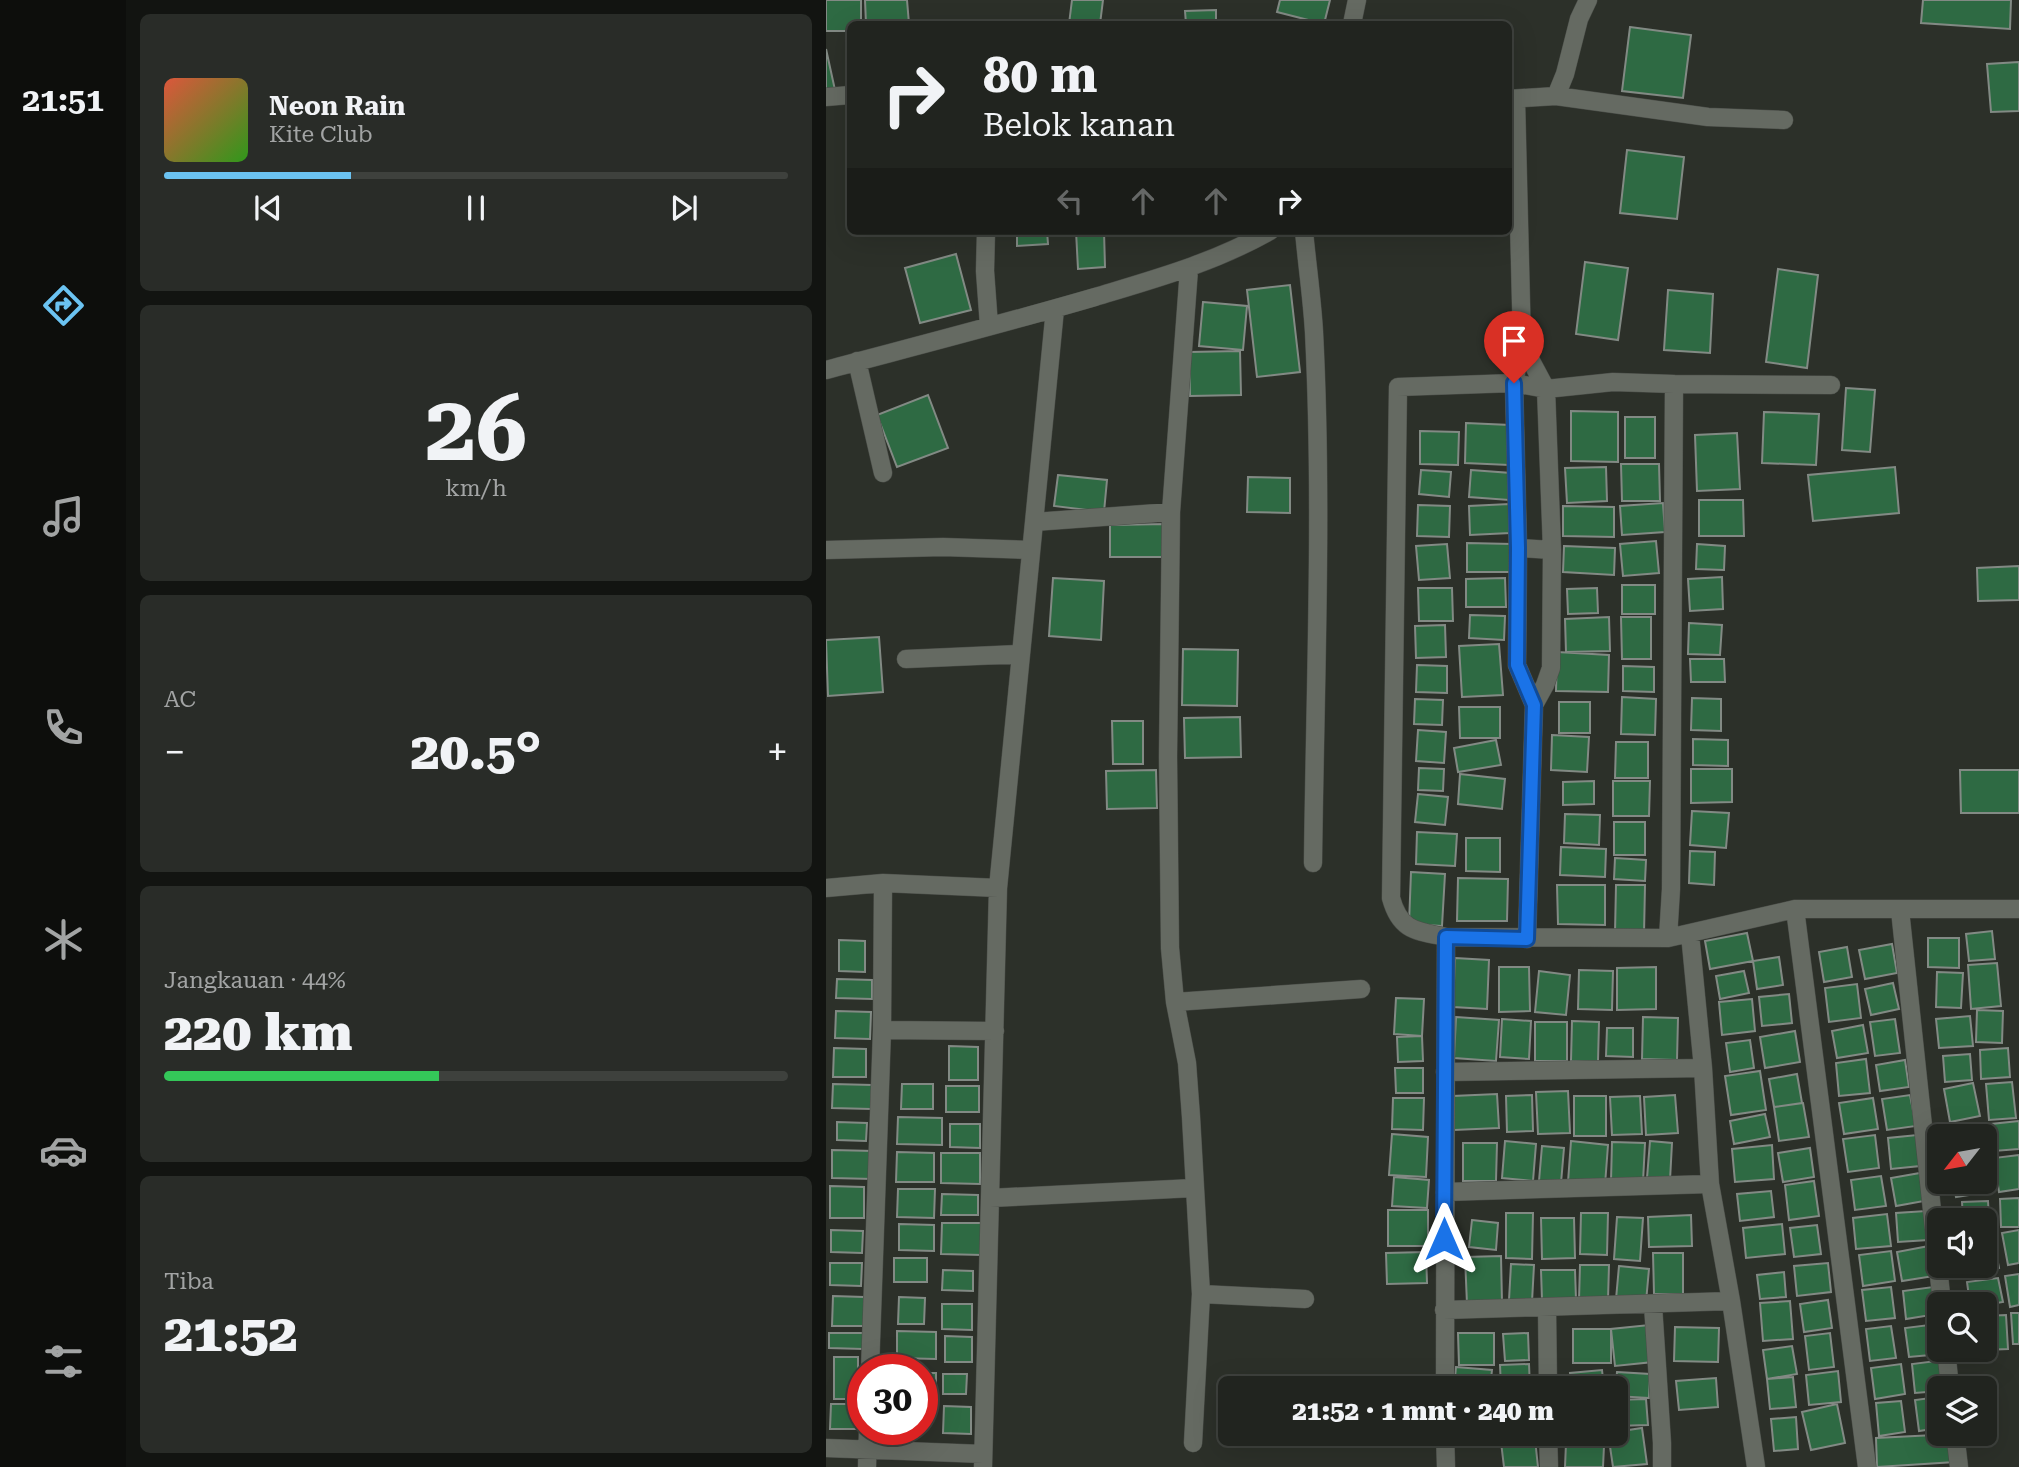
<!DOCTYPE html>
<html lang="id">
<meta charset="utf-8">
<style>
:root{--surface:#21241f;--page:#292c28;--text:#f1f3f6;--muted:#a2a4a4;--line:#3e413d;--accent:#6bc3f2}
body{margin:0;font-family:"Roboto Serif",serif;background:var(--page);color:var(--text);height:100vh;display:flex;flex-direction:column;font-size:26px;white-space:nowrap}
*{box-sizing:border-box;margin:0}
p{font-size:23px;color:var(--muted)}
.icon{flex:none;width:38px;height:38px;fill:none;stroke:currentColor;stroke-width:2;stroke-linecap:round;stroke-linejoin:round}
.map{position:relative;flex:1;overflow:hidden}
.sheet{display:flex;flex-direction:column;gap:14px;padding:14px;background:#121411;width:700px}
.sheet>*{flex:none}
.guide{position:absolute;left:21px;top:21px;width:665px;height:214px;border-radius:10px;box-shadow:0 7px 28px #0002,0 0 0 2px var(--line);background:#21241f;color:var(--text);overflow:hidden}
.needle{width:46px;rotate:239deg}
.fabs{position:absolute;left:1101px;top:1124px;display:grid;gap:14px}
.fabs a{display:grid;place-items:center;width:70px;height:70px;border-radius:10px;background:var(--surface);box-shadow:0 7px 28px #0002,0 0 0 2px var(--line);font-size:35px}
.speed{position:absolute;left:21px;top:1354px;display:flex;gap:14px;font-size:35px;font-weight:700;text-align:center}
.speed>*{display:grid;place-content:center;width:91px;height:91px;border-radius:50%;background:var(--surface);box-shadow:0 7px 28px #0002,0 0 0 2px var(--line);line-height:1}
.speed .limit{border:10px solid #d22;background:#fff;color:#111}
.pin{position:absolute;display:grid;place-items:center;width:60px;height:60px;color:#fff;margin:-72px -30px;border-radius:50% 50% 50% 0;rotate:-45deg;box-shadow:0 0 7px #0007}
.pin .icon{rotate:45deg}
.me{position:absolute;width:77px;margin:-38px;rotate:0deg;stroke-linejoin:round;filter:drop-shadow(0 0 5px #0008)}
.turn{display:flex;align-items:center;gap:24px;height:147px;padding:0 21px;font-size:32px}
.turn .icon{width:91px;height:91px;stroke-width:2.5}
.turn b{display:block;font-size:49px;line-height:60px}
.lanes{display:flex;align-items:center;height:66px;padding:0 21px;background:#0003;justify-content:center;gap:35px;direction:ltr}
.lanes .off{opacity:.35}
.big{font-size:52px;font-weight:800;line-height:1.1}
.sheet .widget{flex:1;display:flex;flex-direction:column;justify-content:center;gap:10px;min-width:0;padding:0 24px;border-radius:10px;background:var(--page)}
.sheet .dial{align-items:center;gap:0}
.dial b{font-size:91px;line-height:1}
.song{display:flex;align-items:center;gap:21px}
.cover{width:84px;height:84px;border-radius:10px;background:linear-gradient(135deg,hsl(10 70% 55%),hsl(110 70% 35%))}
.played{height:7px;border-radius:4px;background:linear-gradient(90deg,var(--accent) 30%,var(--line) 30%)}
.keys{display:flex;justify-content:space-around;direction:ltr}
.heat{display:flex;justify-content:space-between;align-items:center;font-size:38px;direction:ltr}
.charge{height:10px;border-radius:5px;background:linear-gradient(90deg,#34c759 44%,var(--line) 0)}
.trip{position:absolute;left:392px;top:1376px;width:410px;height:70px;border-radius:10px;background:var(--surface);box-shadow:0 7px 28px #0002,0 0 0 2px var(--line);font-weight:800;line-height:70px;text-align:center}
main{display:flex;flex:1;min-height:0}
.tabs{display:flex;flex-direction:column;width:126px;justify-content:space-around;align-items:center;background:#0d0e0c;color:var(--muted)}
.tabs .icon{width:49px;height:49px}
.tabs .on{color:var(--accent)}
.tabs b{font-size:32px;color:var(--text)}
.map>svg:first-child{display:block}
.building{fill:#2e6a43;stroke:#828a84;stroke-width:2}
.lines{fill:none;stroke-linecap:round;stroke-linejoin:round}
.minor-casing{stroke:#4a4d48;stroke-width:19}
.minor{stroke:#656a62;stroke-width:18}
.route-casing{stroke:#114b97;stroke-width:18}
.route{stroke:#1a73e8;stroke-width:12}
</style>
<main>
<nav class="tabs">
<b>21:51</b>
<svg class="icon on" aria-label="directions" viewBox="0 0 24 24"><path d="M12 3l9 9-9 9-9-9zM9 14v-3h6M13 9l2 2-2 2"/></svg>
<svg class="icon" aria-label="music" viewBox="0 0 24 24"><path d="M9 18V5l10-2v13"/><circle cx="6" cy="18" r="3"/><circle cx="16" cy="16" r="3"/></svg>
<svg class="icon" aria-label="phone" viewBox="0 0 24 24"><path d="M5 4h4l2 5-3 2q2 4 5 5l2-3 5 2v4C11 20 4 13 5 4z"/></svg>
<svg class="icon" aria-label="climate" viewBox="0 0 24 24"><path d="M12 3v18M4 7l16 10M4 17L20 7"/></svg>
<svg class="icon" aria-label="car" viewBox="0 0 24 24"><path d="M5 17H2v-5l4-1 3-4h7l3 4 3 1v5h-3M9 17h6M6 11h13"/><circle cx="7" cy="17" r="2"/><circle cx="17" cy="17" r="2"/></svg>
<svg class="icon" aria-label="filters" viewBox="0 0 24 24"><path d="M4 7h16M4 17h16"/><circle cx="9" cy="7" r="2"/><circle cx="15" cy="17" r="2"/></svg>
</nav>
<section class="sheet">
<div class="widget">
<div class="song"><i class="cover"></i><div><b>Neon Rain</b><p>Kite Club</p></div></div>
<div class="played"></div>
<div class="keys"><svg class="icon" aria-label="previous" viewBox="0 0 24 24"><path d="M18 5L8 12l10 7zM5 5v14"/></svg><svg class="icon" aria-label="pause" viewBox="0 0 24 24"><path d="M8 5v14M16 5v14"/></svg><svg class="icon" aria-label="next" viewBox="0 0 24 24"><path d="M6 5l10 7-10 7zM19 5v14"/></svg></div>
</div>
<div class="widget dial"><b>26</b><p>km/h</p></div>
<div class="widget"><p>AC</p>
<div class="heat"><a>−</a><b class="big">20.5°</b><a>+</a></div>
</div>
<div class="widget"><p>Jangkauan · 44%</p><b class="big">220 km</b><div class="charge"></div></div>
<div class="widget"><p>Tiba</p><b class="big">21:52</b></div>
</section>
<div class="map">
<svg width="1193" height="1467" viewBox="0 0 1193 1467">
<rect width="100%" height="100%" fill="#2c3029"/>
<path class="building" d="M0 0H35V24H24V31H0Z
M39 0H81L83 24H40Z
M246 0H277L274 24H243Z
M454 0H504L498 24 451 12Z
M1097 0H1185L1184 29 1095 23Z
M390 10V24H360L359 11Z
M804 27 865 35 857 98 796 91Z
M0 49 9 90 0 92Z
M1193 62V111L1165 112 1161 64Z
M801 150 858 157 851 219 794 213Z
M191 231H221L222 244 191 246Z
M250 231H278L279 267 252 269Z
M130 254 145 310 94 323 79 268Z
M759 262 802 268 792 340 750 334Z
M952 269 992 275 981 368 940 362Z
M464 285 474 372 431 377 421 290Z
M842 290 887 294 884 353 838 350Z
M377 302 421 306 417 350 373 346Z
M414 351 415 395 364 396 363 352Z
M1020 388 1049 390 1044 452 1016 450Z
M102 395 122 448 71 467 51 415Z
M745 411 792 412V462L745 461Z
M938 412 993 414 990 465 936 463Z
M799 417H829V458H799Z
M640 423 684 425 683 465 639 463Z
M594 431 633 432 632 465 594 464Z
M911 433 914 489 871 491 869 435Z
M795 464H833L834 501H796Z
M780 467 781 501 741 503 739 468Z
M1069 467 1073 513 987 521 982 475Z
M595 470 625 472 623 497 593 494Z
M645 470 685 473 683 500 643 497Z
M232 475 281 480 278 512 228 506Z
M422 477 464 478V513L421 512Z
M873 500H917L918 536H873Z
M837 503 839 532 796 535 794 506Z
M683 504 684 533 644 535 643 506Z
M592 505 624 506 623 537 591 536Z
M737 506 788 507V537L737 536Z
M341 524V557H284V525Z
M830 541 833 573 797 576 794 544Z
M641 543 686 544V572H641Z
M621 544 624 578 593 580 590 546Z
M871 544 899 546 898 570 870 569Z
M738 546 789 548 788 575 737 572Z
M1193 566V600L1152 601 1151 568Z
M896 577 897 609 864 611 862 579Z
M227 578 278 581 275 640 223 636Z
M679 578 680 607H640V579Z
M796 585H829V614H796Z
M592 588H626L627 621H593Z
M771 588 772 613 742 614 741 589Z
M644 615 679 616 678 640 643 638Z
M783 617 784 651 740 652 739 619Z
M795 617H825V659H796Z
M863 623 896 625 894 655 862 654Z
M619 625 620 657 590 658 589 626Z
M53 637 57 692 2 696 0 640Z
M673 644 677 695 636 697 633 646Z
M357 649 412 650 411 706 356 705Z
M731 652 783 655 782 692 730 691Z
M864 659H898L899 682H865Z
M591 665 621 666V693L590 692Z
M797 666 828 667V692L797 691Z
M796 697 830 699 829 735 795 734Z
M866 698 895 699V731L865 730Z
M589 699 617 700 616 725 588 724Z
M733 702H764V733H733Z
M633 707H674V738H634Z
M414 717 415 757 359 758 358 718Z
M286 721H317V764H287Z
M592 730 620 732 618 763 590 761Z
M726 735 763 737 761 772 725 770Z
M867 739 902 740V766L867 765Z
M670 740 675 765 632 772 628 748Z
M790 742H822V778H789Z
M593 768 618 769 617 791 592 790Z
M865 769H906V802L865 803Z
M330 770 331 808 281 809 280 771Z
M1134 770H1193V813H1135Z
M634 774 679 779 676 809 632 804Z
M768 781V804L737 805V782Z
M787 781H824L823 816H787Z
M592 794 622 797 619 825 589 822Z
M866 811 903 813 900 848 864 845Z
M739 814 774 815 773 845 738 843Z
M788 822H819V855H788Z
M591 832 631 834 629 866 590 864Z
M640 838H674V872L640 871Z
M735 847 780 849 779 877 734 875Z
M864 851 889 852 888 885 863 883Z
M789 858 820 860 819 881 788 879Z
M585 872 619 874 616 926 583 924Z
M632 878 682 879 681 921H631Z
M731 885H779V925L732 924Z
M790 885H819L818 934 789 933Z
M1166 931 1169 959 1143 961 1140 934Z
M921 933 927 961 884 969 879 941Z
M1102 938H1133V968L1102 967Z
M13 940 39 941V972L13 971Z
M1066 944 1071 973 1039 979 1033 950Z
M1021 947 1026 977 998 982 993 952Z
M953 957 957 985 931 989 927 961Z
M629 958 663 960 661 1009 627 1007Z
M1171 963 1175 1006 1145 1009 1142 965Z
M673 967H703L704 1011 673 1012Z
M830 967V1009L791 1010V968Z
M753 970 787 971 786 1010 752 1009Z
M713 971 744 975 740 1015 709 1012Z
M918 971 923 993 894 999 890 976Z
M1111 972 1137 973 1135 1008 1110 1007Z
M11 979 46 980V999L10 998Z
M1067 983 1073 1009 1045 1015 1039 989Z
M1031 984 1035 1018 1003 1022 999 988Z
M963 994 966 1023 936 1026 933 997Z
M570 998 598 999 596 1036 568 1034Z
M926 999 929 1031 896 1035 893 1002Z
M1151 1010 1177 1011 1176 1043 1150 1042Z
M10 1011 45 1012 44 1039 9 1038Z
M1144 1016 1147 1046 1113 1048 1110 1019Z
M630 1017 673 1020 670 1061 628 1058Z
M817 1017 852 1018 851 1060 816 1059Z
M676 1019 705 1021 703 1059 674 1057Z
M1069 1019 1074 1053 1049 1056 1044 1022Z
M746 1021 773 1022 772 1062 745 1061Z
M709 1022H741V1061H709Z
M1037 1025 1042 1053 1011 1058 1006 1031Z
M781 1028H807V1057L780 1056Z
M969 1031 974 1062 939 1068 934 1037Z
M596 1036 597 1061 572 1062 571 1037Z
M924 1040 928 1068 904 1072 900 1043Z
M123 1046 152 1047V1080H123Z
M8 1048 40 1049V1077H7Z
M1182 1048 1184 1077 1155 1079 1154 1050Z
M1144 1054 1146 1080 1119 1082 1117 1056Z
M1040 1059 1044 1093 1013 1096 1010 1063Z
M1079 1060 1083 1087 1054 1091 1050 1065Z
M569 1068H597V1093H570Z
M934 1071 940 1110 905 1115 899 1076Z
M971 1074 976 1103 948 1107 943 1079Z
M1186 1082 1190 1118 1163 1120 1160 1084Z
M1147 1083 1154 1116 1124 1122 1118 1089Z
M7 1084 46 1085 45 1109 6 1108Z
M76 1084H107V1109H75Z
M120 1086H153V1112H120Z
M742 1091 744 1133 712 1134 710 1092Z
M671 1094 673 1128 628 1130 627 1096Z
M706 1095 707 1131 681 1132 680 1096Z
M849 1095 852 1133 820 1135 818 1097Z
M1084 1095 1090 1126 1061 1130 1056 1099Z
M748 1096H780V1136H748Z
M814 1096 816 1134 786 1135 784 1097Z
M567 1098H598L597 1130 566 1129Z
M1047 1098 1052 1129 1018 1134 1013 1103Z
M977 1103 983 1137 953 1141 948 1107Z
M939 1114 944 1137 908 1144 904 1121Z
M72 1117 116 1118V1145L71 1144Z
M1193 1121V1149L1168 1151 1165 1124Z
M11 1122 41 1123 40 1141 11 1140Z
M124 1124H154V1148L124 1147Z
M1158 1124 1161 1158H1158V1136H1126L1125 1127Z
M566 1134 602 1137 600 1177 563 1175Z
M1049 1135 1053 1168 1022 1172 1017 1139Z
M1091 1135 1094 1166 1065 1169 1062 1138Z
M679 1141 710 1144 707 1181 676 1178Z
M745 1141 782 1145 779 1185 742 1182Z
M824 1141 846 1143 844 1180 821 1178Z
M786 1142 819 1143 817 1182 785 1181Z
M637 1143H671L670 1181H637Z
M946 1145 948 1179 909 1182 906 1149Z
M716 1146 738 1148 735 1183 713 1181Z
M984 1148 988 1177 957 1182 952 1153Z
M6 1150 48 1151 47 1179 6 1178Z
M71 1152 108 1153V1182H70Z
M115 1153H154V1184L115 1183Z
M1193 1155V1189L1173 1192 1168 1158Z
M1158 1168 1162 1192 1130 1197 1127 1181H1158Z
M1094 1173 1098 1201 1070 1206 1065 1178Z
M1055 1176 1060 1206 1029 1210 1025 1180Z
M568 1177 603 1180 601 1208 566 1206Z
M988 1181 993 1216 963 1220 959 1185Z
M4 1186 38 1187V1218H4Z
M72 1189H109L108 1218 71 1217Z
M945 1191 948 1217 914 1221 911 1194Z
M116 1194 152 1195V1215H115Z
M1193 1198V1227H1175L1174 1199Z
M1162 1201 1164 1236 1158 1237V1220H1137L1136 1202Z
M562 1210H602V1246H562Z
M1100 1211 1102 1240 1072 1242 1070 1213Z
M680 1213H707L706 1259 680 1258Z
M755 1213H782L781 1255 754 1254Z
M1061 1214 1065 1246 1030 1249 1027 1218Z
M865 1215 866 1246 823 1247 822 1217Z
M791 1217 817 1218 814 1261 788 1259Z
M715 1218H748L749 1258 716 1259Z
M646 1220 672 1223 670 1250 643 1247Z
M116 1223H156V1255L115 1254Z
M73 1224 108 1225V1251L73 1250Z
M956 1224 959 1254 920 1258 917 1228Z
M991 1225 995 1254 968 1257 964 1228Z
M5 1230 37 1231 36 1253 5 1252Z
M1193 1230V1263L1182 1265 1176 1233Z
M1168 1242 1173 1268 1141 1274 1139 1265H1158V1244Z
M1103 1246 1108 1276 1076 1281 1071 1252Z
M1065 1251 1069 1281 1037 1286 1033 1255Z
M600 1252 601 1283 561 1284 560 1253Z
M827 1253H857V1294H828Z
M675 1256 676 1303 641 1304 639 1257Z
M68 1258H101V1282H68Z
M4 1263H36L35 1286 4 1285Z
M1002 1263 1005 1292 971 1296 968 1266Z
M685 1264 708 1265 706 1302 683 1300Z
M754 1265H783L782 1300H753Z
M793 1266 823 1269 820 1302 790 1299Z
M117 1270 147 1271V1291L116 1290Z
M715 1270H749L750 1300H716Z
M958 1272 960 1297 934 1299 931 1275Z
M1193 1274V1305L1184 1307 1179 1276Z
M1172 1278 1177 1302 1158 1305 1144 1304 1141 1282Z
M1065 1287 1069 1318 1040 1321 1036 1290Z
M1107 1287 1111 1314 1080 1319 1077 1291Z
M7 1296 38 1297V1326H6Z
M73 1297 99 1298 98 1324H72Z
M1002 1300 1006 1328 978 1332 974 1304Z
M964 1301 967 1339 937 1341 934 1303Z
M116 1304H146V1330L116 1329Z
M1185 1313H1193V1344H1187Z
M1180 1315 1182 1349 1158 1350V1316Z
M1111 1324 1115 1354 1083 1357 1079 1328Z
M823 1325 827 1362 789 1366 785 1329Z
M1065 1326 1070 1358 1044 1361 1040 1329Z
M849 1327 893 1328 892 1362 848 1361Z
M747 1329H785V1363H747Z
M71 1331 110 1332V1359L71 1358Z
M3 1333H37V1349L3 1348Z
M632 1333H668V1365H633Z
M702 1333 703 1360 679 1361 677 1334Z
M1004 1333 1008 1367 983 1370 979 1336Z
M119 1336 146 1337V1362H119Z
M966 1346 971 1374 941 1379 937 1350Z
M8 1357H32V1399H8Z
M1118 1360 1121 1388H1113V1391L1089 1393 1086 1364Z
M703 1364 704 1388H675L674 1365Z
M1075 1364 1079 1394 1049 1399 1045 1368Z
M630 1367 666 1370 664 1388H628Z
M776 1370 778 1388H745L744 1373Z
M1012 1371 1015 1402 983 1405 980 1375Z
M791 1372 824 1374 823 1398 789 1396Z
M96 1373H110V1395H96Z
M117 1374H141L140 1394H117Z
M967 1377 970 1407 944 1409 941 1379Z
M890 1378 892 1407 853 1410 850 1381Z
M1113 1397V1428L1093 1431 1089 1400Z
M820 1399 822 1425 789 1426V1400Z
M1075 1401 1079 1432 1053 1436 1050 1403Z
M5 1404H31V1429H4Z
M1011 1404 1019 1443 985 1450 976 1412Z
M118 1406 145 1407V1434L117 1433Z
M970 1417 972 1449 948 1451 945 1419Z
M816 1428 821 1464 787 1467 782 1433Z
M739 1433H778V1440L738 1437Z
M1128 1434 1129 1462 1051 1467 1050 1438Z
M709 1439 712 1467H678L675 1442Z
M740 1443 778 1446 777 1467H739Z"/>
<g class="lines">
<defs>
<path id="minor" d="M526 24 531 0
M730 96 739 74 753 19 762 0
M0 97 24 95
M682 99 730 96 882 117 958 120
M690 99 696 344 688 383 692 548 691 665 708 705
M160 231 159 271 163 326
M478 231C481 264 486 298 488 332 497 509 489 686 487 863
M363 269 345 512 342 756 344 948 349 1002 361 1063 365 1117 375 1294 367 1443
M696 344 720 389 726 550 725 668 719 685 708 705 701 939
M31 361 57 473
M0 370C90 346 180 323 269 297 332 278 387 263 444 231
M848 384 1005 385
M208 522 345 512
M692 548 726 550
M0 550 117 547 205 550
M80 659 195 654
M0 888 57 883 172 888
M969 909 1041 1467
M1074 910 1116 1304
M864 934 877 1068 884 1184 905 1301 930 1467
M842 938 845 889 848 384 787 382 720 389 688 383 572 387 565 898C574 931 590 931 620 937L842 938 969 909H1193
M349 1002 535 989
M56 1030 169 1031
M619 1072 877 1068
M619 1192 884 1184
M164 1198 368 1188
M375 1294 479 1299
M827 1305 836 1443V1467
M721 1307 722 1388
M618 1310 905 1301
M1120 1349 1124 1388
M44 1370 56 1030 57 883
M619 1388 620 937
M619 1433 620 1467
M722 1433 723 1467
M1129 1433 1133 1467
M0 1448 157 1454
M41 1467 42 1430
M157 1467 172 888 229 309"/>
</defs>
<use href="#minor" class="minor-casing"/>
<use href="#minor" class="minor"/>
</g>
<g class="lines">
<defs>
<path id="route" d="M618 1239 620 937 701 939 708 705 691 665 692 548 688 383"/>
</defs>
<use href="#route" class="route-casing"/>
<use href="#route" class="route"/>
</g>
</svg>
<div class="fabs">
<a><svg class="needle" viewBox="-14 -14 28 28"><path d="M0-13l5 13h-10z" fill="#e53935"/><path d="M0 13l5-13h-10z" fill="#a2a4a4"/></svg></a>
<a><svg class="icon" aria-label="sound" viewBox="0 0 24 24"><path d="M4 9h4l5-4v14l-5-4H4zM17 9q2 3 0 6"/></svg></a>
<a><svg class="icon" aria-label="search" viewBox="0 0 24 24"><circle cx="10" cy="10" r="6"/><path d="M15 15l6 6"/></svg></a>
<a><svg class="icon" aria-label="layers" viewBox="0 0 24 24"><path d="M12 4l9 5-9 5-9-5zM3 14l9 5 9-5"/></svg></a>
</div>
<div class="speed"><div class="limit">30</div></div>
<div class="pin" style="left:688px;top:383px;background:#d93025"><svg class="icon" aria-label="arrive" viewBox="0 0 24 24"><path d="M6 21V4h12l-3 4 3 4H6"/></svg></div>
<svg class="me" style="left:618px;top:1239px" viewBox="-20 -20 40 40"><path d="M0-17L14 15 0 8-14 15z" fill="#1a73e8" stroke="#fff" stroke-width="4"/></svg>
<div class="trip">21:52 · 1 mnt · 240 m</div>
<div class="guide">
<div class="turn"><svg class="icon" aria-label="right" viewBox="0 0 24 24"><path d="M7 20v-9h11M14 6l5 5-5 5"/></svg><div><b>80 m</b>Belok kanan</div></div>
<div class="lanes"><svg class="icon off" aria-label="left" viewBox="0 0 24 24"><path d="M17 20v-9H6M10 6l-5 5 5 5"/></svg><svg class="icon off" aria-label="ahead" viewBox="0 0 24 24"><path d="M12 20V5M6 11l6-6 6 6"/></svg><svg class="icon off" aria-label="ahead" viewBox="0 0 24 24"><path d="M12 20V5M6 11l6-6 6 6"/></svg><svg class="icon" aria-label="right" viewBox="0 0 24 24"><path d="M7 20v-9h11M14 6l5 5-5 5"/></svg></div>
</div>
</div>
</main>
